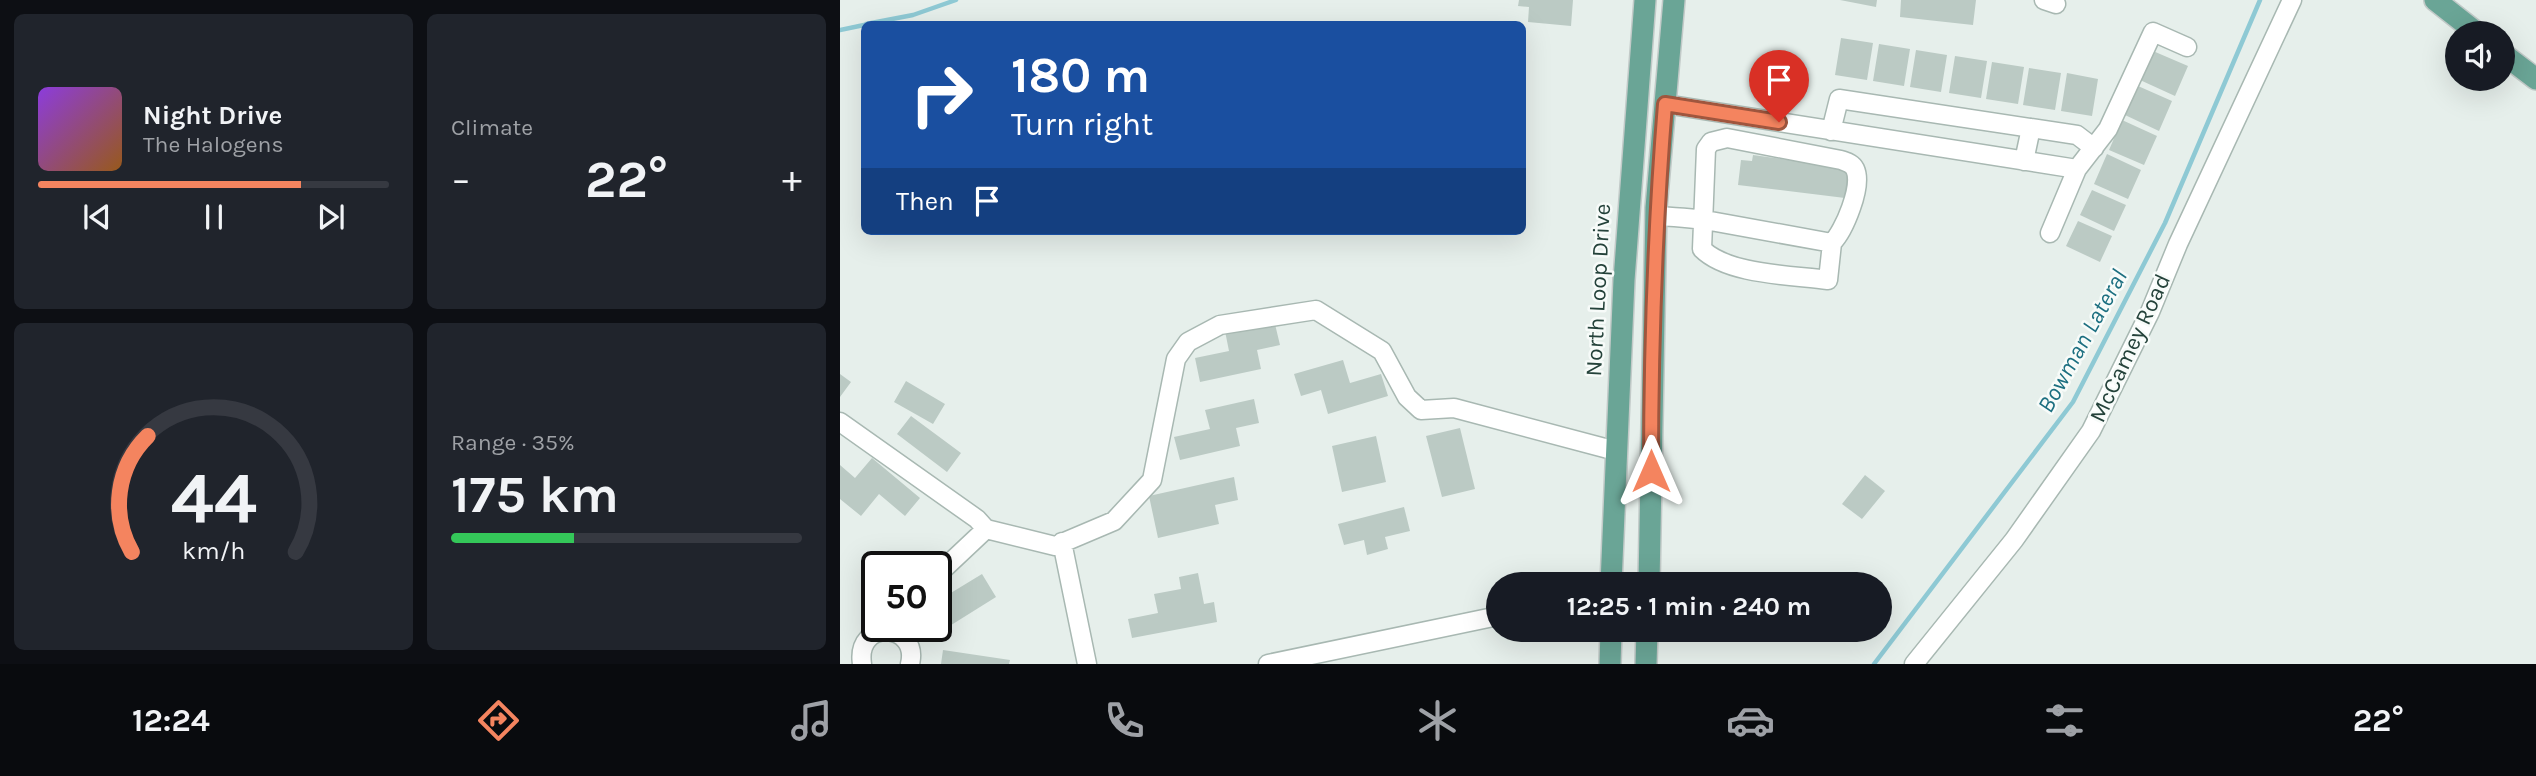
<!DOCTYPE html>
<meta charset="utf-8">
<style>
:root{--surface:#171b24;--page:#20242c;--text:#f1f3f6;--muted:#9ea1a6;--line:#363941;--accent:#f4845f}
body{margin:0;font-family:Karla,sans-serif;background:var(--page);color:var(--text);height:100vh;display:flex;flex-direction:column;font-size:26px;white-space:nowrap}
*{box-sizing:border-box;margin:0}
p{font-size:23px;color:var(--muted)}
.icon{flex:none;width:38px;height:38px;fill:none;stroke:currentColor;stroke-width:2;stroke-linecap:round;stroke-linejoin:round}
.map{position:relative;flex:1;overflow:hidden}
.panel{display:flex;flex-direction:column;gap:14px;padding:14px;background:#0d0f14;width:840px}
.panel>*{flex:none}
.guide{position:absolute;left:21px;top:21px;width:665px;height:214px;border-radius:10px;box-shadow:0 7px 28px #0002;background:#1a4fa0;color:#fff;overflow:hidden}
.tools{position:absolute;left:1605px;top:21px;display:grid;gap:14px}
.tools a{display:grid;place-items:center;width:70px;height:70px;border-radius:50%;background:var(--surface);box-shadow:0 7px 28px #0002;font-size:35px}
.speed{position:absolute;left:21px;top:551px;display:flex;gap:14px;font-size:35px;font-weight:700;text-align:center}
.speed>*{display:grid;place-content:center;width:91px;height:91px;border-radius:50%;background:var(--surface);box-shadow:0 7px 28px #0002;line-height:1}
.speed .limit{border:4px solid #111;border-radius:10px;background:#fff;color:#111}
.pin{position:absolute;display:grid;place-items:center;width:60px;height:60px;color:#fff;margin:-72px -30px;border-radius:50% 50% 50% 0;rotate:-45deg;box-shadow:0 0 7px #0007}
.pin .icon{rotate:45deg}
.me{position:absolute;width:77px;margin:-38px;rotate:0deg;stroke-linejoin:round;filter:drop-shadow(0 0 5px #0008)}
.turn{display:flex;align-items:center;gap:24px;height:147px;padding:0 35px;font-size:32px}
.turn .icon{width:91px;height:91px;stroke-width:2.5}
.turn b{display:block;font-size:49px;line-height:60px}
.then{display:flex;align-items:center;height:66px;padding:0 35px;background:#0003;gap:14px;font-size:26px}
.big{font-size:52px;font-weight:700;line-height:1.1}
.panel .tile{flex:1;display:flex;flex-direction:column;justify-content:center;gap:10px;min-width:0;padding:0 24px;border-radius:10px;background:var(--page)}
.panel .dial{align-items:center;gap:0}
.dial svg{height:182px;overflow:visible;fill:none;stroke:var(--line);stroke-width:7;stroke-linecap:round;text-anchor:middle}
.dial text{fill:var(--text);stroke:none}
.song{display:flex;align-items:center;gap:21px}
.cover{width:84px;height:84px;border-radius:10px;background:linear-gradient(135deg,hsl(270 70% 55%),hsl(30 70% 35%))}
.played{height:7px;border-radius:4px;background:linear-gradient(90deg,var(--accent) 75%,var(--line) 75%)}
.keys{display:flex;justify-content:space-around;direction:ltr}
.heat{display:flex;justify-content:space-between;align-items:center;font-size:38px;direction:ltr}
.charge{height:10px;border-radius:5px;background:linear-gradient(90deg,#34c759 35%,var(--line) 0)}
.panel .tiles{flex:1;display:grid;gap:14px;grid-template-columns:repeat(2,1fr)}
.trip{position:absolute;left:646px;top:572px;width:406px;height:70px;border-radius:35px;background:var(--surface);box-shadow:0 7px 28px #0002;font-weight:700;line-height:70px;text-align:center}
.menu{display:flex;height:112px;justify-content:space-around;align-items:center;background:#090b0e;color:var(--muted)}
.menu .icon{width:49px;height:49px}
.menu .selected{color:var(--accent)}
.menu b{font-size:32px;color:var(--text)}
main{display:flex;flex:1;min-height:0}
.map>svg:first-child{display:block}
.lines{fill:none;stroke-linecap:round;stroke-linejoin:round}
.stream{stroke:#8ec9d4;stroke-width:4.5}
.building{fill:#bbcac4}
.minor-casing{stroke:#a8b8b2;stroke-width:21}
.major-casing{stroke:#c2cac8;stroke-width:24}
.minor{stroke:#fff;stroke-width:18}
.major{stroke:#6aa596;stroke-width:21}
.route-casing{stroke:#9f563e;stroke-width:18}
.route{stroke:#f4845f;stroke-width:12}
.labels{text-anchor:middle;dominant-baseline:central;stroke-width:5;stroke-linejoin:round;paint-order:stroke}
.street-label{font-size:23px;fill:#24423a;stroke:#f7fbf9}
.water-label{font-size:24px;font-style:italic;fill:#1c6f80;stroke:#f7fbf9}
</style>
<main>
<section class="panel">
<div class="tiles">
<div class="tile">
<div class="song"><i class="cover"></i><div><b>Night Drive</b><p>The Halogens</p></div></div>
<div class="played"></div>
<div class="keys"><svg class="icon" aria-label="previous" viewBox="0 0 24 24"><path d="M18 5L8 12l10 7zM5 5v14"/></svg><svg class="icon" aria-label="pause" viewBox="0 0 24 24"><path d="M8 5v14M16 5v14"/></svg><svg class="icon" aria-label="next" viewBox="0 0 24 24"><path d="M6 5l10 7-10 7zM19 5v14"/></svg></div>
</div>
<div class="tile"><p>Climate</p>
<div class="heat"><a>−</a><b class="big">22°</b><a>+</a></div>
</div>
<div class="tile dial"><svg viewBox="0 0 100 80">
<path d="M14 69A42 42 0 1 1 86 69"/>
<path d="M14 69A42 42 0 0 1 21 18" stroke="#f4845f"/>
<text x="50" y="56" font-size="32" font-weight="700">44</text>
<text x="50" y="72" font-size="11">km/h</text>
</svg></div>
<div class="tile"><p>Range · 35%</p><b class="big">175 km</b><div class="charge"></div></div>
</div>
</section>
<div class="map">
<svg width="1696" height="664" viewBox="0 0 1696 664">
<rect width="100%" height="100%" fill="#e6efeb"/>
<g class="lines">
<path class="stream" d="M26 24 73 15 116 0
M0 30 24 25
M1034 664 1233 402 1325 223 1420 0"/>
</g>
<path class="building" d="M679 0H733L731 26 688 22 689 7 678 6Z
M1000 0H1037L1036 7Z
M1061 0H1136L1133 25 1060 17Z
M1001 38 1033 43 1027 80 995 75Z
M1039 44 1070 49 1064 86 1033 81Z
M1076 50 1107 55 1101 92 1070 87Z
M1313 51 1348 66 1335 96 1300 80Z
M1115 56 1147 61 1141 98 1109 93Z
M1152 62 1184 67 1178 104 1146 99Z
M1189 68 1221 73 1215 110 1183 105Z
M1227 73 1258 79 1252 116 1221 111Z
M1298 86 1332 101 1319 131 1285 115Z
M1282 120 1317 136 1304 165 1269 150Z
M1267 154 1301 170 1288 199 1254 184Z
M913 155 1009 168 1005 198 898 185 901 160 912 161Z
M1252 190 1286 205 1274 231 1240 215Z
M1238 221 1272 236 1260 262 1226 246Z
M434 320 440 345 417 350 421 369 360 382 355 358 389 351 385 331Z
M503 360 510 383 541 374 548 396 488 414 481 390 461 396 454 374Z
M0 374 11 382 0 397Z
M66 381 105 404 93 424 54 402Z
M414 399 419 423 396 428 400 446 340 460 334 437 370 429 365 410Z
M71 416 121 453 107 472 57 434Z
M620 428 635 489 602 497 586 436Z
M536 436 546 482 502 492 492 446Z
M32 458 80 498 65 516 39 494 21 516 0 499V465L15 478Z
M1025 475 1045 491 1022 519 1002 504Z
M394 477 398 500 375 505 379 524 318 538 309 496Z
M564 507 570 531 545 537 548 549 527 555 524 540 504 545 498 524Z
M358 573 364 604 374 602 377 622 292 638 288 619 318 613 314 594 341 589 339 577Z
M142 574 156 597 100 632 96 626V602Z
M103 650 170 660 169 664H101Z"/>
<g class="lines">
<defs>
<path id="minor" d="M1204 0 1216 4
M825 104 1237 169 1210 233
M991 131 999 99 1237 135 1254 148
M1184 161 1191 128
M1237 169 1268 129 1313 32 1347 47
M816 216C836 217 856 218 876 222L992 243C1004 231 1023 186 1015 169 1012 163 1006 162 1001 160L887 138 871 142 866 149 862 249C888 275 952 275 988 280L992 243
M0 422 137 519 146 529 215 546 274 521 312 480 336 359 348 342 380 325 476 310 542 351 567 397 581 410 614 408 776 451
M222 542 247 664
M96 576 146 529
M22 664C15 618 80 623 70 664
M428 664 658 616
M1074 664 1174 540 1251 431 1310 312 1338 244 1452 0"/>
<path id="major" d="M1595 0 1637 33
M1662 53 1696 79
M771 584 784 280 805 0
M809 584 816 208 834 0
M770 664 771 630
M806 664 807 630"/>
</defs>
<use href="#minor" class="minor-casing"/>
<use href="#major" class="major-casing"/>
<use href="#minor" class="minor"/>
<use href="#major" class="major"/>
</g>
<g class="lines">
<defs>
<path id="route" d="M811 471C811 348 815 227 825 104L939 122"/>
</defs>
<use href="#route" class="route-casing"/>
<use href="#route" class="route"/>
</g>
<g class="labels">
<g class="street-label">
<text transform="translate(758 290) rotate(-87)">North Loop Drive</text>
<text transform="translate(1290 348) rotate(-65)">McCamey Road</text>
</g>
<g class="water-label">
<text transform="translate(1242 341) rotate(-61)">Bowman Lateral</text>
</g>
</g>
</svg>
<div class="tools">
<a><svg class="icon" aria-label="sound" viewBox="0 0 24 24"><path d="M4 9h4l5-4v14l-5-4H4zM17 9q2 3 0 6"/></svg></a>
</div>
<div class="speed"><div class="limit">50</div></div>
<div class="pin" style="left:939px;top:122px;background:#d93025"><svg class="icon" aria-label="arrive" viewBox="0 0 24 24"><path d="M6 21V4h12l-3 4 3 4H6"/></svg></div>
<svg class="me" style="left:811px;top:471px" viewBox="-20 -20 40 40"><path d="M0-17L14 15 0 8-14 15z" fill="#f4845f" stroke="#fff" stroke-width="4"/></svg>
<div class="trip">12:25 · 1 min · 240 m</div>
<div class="guide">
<div class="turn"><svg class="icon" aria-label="right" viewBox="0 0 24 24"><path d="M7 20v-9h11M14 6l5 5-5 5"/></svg><div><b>180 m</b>Turn right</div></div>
<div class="then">Then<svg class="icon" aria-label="arrive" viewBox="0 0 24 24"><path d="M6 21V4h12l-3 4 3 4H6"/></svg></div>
</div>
</div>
</main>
<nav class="menu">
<b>12:24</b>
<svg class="icon selected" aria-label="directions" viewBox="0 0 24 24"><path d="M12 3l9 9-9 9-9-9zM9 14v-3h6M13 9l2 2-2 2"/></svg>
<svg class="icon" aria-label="music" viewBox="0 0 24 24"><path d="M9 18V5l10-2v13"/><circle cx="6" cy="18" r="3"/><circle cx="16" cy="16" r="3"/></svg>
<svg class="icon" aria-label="phone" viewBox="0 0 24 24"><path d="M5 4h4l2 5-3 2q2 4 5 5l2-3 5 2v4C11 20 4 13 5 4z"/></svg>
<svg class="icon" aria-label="climate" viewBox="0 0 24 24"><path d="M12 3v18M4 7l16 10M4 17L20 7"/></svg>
<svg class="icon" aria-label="car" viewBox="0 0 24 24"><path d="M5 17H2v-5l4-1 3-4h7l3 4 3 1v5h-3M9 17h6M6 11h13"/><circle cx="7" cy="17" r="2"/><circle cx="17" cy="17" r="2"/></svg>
<svg class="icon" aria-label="filters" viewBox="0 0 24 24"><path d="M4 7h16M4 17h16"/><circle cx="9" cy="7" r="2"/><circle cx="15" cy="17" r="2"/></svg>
<b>22°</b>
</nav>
